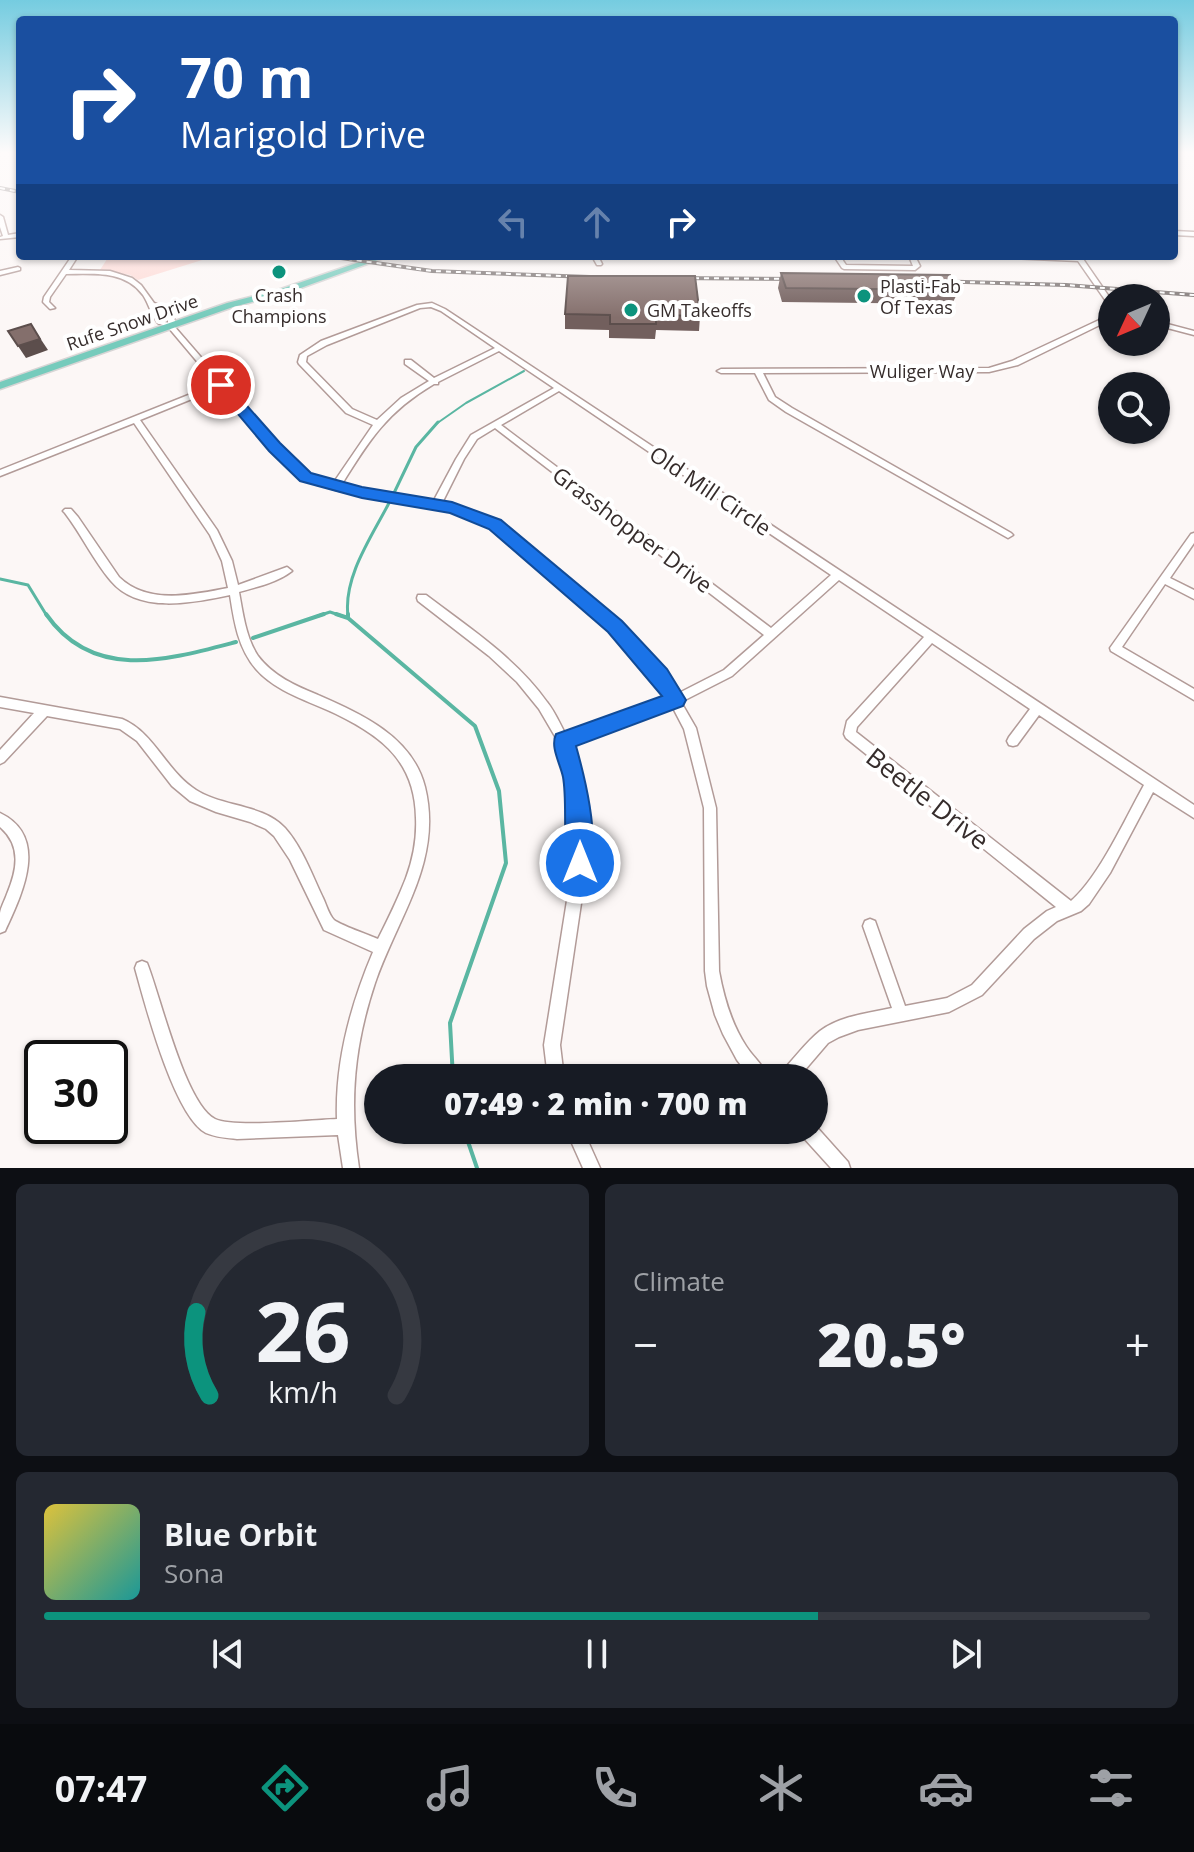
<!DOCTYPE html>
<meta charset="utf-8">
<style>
:root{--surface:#171b24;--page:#242831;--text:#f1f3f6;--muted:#9ea1a6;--line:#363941;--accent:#0c937d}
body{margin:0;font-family:"Open Sans",sans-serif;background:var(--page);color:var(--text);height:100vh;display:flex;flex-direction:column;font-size:30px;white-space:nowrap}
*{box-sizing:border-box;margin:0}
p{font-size:26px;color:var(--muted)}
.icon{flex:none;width:44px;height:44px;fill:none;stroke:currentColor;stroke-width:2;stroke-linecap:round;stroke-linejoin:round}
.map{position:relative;height:1168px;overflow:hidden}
.sheet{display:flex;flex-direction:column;gap:16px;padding:16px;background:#0d0f14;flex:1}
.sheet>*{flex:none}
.top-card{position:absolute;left:16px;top:16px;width:1162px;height:244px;border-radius:8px;box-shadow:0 2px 6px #0004;background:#1a4fa0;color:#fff;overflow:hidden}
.needle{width:52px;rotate:226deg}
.tools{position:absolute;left:1098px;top:284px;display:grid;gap:16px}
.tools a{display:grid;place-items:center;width:72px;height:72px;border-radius:50%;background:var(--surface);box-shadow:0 2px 6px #0004;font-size:40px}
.speed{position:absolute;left:24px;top:1040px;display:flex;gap:16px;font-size:40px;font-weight:700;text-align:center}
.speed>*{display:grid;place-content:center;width:104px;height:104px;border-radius:50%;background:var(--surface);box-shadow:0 2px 6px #0004;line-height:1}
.speed .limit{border:4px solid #111;border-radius:12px;background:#fff;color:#111}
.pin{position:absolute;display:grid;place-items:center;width:68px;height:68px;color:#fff;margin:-34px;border:4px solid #fff;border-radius:50%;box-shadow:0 2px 8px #0007}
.me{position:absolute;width:88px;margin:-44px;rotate:0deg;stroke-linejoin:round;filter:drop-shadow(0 0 6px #0008)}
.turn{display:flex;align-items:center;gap:28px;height:168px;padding:0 32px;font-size:36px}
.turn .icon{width:104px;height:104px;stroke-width:2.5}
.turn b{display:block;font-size:56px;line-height:68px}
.lanes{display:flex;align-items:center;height:76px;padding:0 32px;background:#0003;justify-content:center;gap:40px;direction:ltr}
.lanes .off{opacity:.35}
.big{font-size:60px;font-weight:800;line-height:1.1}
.sheet .widget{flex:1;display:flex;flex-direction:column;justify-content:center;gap:12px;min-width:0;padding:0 28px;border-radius:12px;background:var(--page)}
.sheet .dial{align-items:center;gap:0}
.dial svg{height:208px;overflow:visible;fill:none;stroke:var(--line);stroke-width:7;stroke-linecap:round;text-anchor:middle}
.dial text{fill:var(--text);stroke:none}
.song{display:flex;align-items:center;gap:24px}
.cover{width:96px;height:96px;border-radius:12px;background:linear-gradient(135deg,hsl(50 70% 55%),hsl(180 70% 35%))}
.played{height:8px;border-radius:4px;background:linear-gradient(90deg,var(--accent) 70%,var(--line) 70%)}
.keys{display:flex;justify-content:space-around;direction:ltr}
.heat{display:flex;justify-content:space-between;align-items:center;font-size:44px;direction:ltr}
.sheet .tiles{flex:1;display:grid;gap:16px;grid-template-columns:1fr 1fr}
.widget:last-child{grid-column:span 2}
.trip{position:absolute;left:364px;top:1064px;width:464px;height:80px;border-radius:40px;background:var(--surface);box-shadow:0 2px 6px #0004;font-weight:800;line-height:80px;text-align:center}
.dock{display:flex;height:128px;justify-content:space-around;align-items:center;background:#090b0e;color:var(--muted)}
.dock .icon{width:56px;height:56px}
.dock .on{color:var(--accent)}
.dock b{font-size:36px;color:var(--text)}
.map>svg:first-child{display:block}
.green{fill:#fddcd8}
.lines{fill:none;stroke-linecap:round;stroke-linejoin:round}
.stream-far2{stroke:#5ab6a2;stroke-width:2}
.stream-far1{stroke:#5ab6a2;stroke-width:3}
.stream{stroke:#5ab6a2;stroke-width:4}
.minor-casing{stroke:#b29b98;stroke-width:3}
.major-casing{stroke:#d7d5d5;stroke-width:3}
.minor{fill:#fff;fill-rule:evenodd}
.major{fill:#76cbbc;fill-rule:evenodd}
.rail-casing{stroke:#7e7675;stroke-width:4}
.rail{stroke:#fff;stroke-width:2;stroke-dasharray:5;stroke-linecap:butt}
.wall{fill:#725f5d}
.shaded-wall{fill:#5c4e4c}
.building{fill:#846f6c;stroke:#5c4e4c;stroke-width:2}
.route{fill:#1a73e8;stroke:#114b97;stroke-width:2}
.poi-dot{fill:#0c937d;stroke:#fff;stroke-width:3}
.labels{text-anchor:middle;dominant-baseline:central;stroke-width:8;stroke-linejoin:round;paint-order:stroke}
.far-poi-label{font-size:18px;fill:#362d2c;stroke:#fff;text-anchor:start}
.far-street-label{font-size:18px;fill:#362d2c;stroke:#fff}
.street-label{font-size:22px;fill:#362d2c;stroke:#fff}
.near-street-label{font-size:26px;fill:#362d2c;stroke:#fff}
</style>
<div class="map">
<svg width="1194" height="1168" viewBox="0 0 1194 1168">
<rect width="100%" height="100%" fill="#fcf7f6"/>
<path class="green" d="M109 256H215L138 280 130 275 100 270Z"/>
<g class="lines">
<path class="stream-far2" d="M436 424 466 403 524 371"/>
<path class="stream-far1" d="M394 493 416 447 438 422
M0 579 28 585 47 616
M318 616 330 612 342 616
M348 616C343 577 372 536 389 503"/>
<path class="stream" d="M46 614C93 682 168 660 236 642
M336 614 348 618
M348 614V618L475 726 499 791 506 863 450 1023 453 1078
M253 638 324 614
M464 1130 477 1168"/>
<defs>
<path id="minor" d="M0 215 3 217 8 235 20 233V237L0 239V237L3 236 0 227Z
M1174 231 1194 232V236L1174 235Z
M72 256H78L69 270 110 271 132 278 141 285 154 303 164 307 175 320 174 326 277 445 308 475 334 482 373 425 346 413 299 364 298 362 300 355 321 341 417 305 432 303 445 309 1194 805V818L1153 792 1110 873 1089 904 1081 911 1057 921 1034 939 982 995 949 1012 858 1030 839 1037 828 1043 798 1078H779L781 1072C794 1059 806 1042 820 1031 840 1016 868 1013 892 1008L863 926 865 921 870 919 875 921 905 1006 947 998 972 985 1024 929 1047 911 1056 907 846 738 844 734 847 721 924 637 839 580 732 676 681 702 696 728 716 808 719 971C724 998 731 1023 746 1046 753 1057 764 1066 769 1078H751L737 1060 723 1034 715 1015 707 986 705 971 704 808 684 729 672 706 570 744 579 771 586 813 587 863 560 1045 564 1078H548L544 1045 573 863V813L567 771 556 738 539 709 517 682 489 656 418 601 417 598 418 595H426C468 627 516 658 547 702 555 712 560 724 566 735L667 698 656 678 611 630 492 526 451 511 362 496 336 490 302 479 271 449 219 388 140 420 217 530 232 561 238 585 287 567 292 571C278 582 257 587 239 592 243 614 246 638 258 656 273 676 296 686 318 695 361 714 412 736 425 787 443 861 398 916 375 983 354 1046 349 1102 359 1168H343L338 1135 237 1139C227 1138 215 1137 206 1133 174 1116 145 1004 135 968L137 963 142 961 147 963C160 995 185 1104 215 1119 233 1128 313 1120 337 1119 335 1061 351 1004 373 952L324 930 290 860 274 836 266 829 250 822 216 812 190 801 172 786 137 741 120 729 47 716 4 762 0 764V750L34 713 0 707V697L122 719C155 733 166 771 196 790 222 807 263 804 285 828 302 847 312 875 323 898 326 904 329 915 334 920 340 925 369 935 378 939 388 919 398 899 406 878 413 859 417 839 416 818 415 762 383 737 336 714 309 701 276 692 256 669 238 648 234 621 230 595 192 603 139 614 111 581 93 560 82 535 65 513L63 511 65 509H71L78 517 119 577C148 605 192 595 228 588L222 561 210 535 134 423 0 476V470L216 384 168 327 158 323C151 315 149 304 143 295 125 270 93 274 66 274L50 297 49 302 55 308 50 309 43 302 44 297ZM431 307 441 311 495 348 434 378 411 360H405V364L429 381 401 398 377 420 352 409 306 362 307 356 327 345 420 308ZM156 308 160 309 168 320V323L162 321ZM499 351 554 388 471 435 456 459 433 502 362 490 342 484C370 439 387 412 434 384H438V382ZM559 391 831 575 771 628 501 425ZM495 428 764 635 724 670 677 694 664 672 619 624 498 522 455 506 442 503 464 459 477 439ZM932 643 1030 709 1009 737 1007 741 1009 745 1013 746 1017 745 1039 715 1144 785C1125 819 1099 877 1071 901L856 732 857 727Z
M592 256H598L602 264 601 265H597Z
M834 256H840L846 265 913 266 909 256H915L920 266 915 270 844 269 842 268Z
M1005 256H1081L1112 301V308L1110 307 1078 261 1008 258Z
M18 267 20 268V270L0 275V271Z
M1112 314V319L1018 365 989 372 763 373 775 397 792 408 1011 533 1013 535 1008 538 786 412 769 400 755 373H721L717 371 721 369 989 368 1012 361Z
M1156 321 1194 331V335L1156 325Z
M1194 533V543L1170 578 1194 590V599L1165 584 1122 647 1194 689V700L1111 651 1110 648 1191 534Z
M0 813C50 837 22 894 5 931L0 933C0 927 0 919 0 913 1 907 5 900 7 894 17 870 22 846 0 827Z
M814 1124 848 1162 850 1168H831L802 1136 800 1130H814Z
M566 1130H583L600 1168H583Z"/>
<path id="major" d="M377 256H389L287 293 233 307 0 389V382L227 303 281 289Z"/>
</defs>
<use href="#minor" class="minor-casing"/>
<use href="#major" class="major-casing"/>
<use href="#minor" class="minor"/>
<use href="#major" class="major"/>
<defs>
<path id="rail" d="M0 188 20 192
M327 256 432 271 590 277
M674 278 802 279
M930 281 1066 285 1194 295"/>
</defs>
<use href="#rail" class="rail-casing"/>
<use href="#rail" class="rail"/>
</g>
<path class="wall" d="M781 273 959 290 952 304 782 302 778 288Z
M565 314 700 316 699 331 656 330 655 339 609 338V330L565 329Z"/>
<path class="shaded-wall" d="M38 335 48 350 26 358 18 346Z"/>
<path class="building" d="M781 273 950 275 959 290 786 288Z
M568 276H695L700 316 656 315V324H610V315L565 314Z
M31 324 40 339 18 346 8 331Z"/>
<linearGradient id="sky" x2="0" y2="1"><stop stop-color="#75cce0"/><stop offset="0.48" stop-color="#fefbfb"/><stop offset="1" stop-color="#fefbfb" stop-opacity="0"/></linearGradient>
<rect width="1194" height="318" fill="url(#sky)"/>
<path class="route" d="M221 381 226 382 280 443 311 473 362 487 452 502 501 520 622 621 667 669 686 700 683 706 576 746C585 778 601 840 588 871L580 875 571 871C561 847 568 805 563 777 560 763 550 747 556 734L662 696 608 632 489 529 450 513 362 498 300 481 269 451 216 388V382Z"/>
<g class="poi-dot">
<circle cx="279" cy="272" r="8"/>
<circle cx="864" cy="296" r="8"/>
<circle cx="631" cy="310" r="8"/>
</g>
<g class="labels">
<g class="far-poi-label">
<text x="880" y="286">Plasti-Fab<tspan x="880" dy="21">Of Texas</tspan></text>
<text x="279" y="295" text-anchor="middle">Crash<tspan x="279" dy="21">Champions</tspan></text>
<text x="647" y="310">GM Takeoffs</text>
</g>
<g class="far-street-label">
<text transform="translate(132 322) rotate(-19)">Rufe Snow Drive</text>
<text x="922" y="371">Wuliger Way</text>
</g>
<g class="street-label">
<text transform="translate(711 490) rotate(34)">Old Mill Circle</text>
<text transform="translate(633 529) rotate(37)">Grasshopper Drive</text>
</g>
<g class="near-street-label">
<text transform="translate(928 798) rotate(38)">Beetle Drive</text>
</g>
</g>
</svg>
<div class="tools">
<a><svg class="needle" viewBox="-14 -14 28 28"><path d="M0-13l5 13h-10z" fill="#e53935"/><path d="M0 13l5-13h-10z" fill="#9ea1a6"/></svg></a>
<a><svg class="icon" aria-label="search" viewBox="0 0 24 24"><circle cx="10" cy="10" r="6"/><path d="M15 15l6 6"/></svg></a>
</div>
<div class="speed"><div class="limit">30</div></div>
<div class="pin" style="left:221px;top:385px;background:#d93025"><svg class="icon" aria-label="arrive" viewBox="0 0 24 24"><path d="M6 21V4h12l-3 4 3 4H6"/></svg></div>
<svg class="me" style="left:580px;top:863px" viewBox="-20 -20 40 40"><circle r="17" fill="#1a73e8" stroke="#fff" stroke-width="3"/><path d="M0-11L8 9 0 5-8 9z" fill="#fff"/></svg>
<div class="trip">07:49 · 2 min · 700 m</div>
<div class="top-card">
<div class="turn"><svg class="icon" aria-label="right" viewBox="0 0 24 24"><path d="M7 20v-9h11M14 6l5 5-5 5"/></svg><div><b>70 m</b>Marigold Drive</div></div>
<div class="lanes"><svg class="icon off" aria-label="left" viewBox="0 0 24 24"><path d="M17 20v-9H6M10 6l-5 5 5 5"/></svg><svg class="icon off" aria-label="ahead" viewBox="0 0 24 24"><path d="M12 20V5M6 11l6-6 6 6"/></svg><svg class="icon" aria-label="right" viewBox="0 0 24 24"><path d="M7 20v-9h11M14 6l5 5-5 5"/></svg></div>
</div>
</div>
<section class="sheet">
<div class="tiles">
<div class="widget dial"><svg viewBox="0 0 100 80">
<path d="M14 69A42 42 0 1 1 86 69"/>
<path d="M14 69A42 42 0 0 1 9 37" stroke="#0c937d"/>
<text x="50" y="56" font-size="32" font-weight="700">26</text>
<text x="50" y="72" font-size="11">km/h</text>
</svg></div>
<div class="widget"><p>Climate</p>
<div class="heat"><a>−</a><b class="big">20.5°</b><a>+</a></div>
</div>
<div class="widget">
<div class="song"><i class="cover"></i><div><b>Blue Orbit</b><p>Sona</p></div></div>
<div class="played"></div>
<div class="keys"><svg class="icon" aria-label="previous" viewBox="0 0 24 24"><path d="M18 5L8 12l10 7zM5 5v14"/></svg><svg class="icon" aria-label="pause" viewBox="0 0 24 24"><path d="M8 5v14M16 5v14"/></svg><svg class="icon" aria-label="next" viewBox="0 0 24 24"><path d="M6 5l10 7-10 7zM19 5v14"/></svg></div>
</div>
</div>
</section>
<nav class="dock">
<b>07:47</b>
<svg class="icon on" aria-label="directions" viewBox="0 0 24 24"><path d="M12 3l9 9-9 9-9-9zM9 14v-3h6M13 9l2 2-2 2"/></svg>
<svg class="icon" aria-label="music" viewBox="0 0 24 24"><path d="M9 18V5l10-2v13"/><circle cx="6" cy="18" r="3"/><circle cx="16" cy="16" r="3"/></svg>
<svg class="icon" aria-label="phone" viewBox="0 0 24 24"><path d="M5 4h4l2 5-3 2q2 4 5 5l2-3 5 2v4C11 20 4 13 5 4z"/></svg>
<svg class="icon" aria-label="climate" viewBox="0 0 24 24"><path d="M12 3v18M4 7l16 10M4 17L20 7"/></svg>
<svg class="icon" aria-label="car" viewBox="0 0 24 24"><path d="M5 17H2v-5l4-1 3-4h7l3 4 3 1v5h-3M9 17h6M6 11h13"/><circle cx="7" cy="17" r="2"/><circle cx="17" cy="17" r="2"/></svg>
<svg class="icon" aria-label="filters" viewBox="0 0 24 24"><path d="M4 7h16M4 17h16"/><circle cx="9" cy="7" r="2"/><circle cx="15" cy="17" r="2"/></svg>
</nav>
